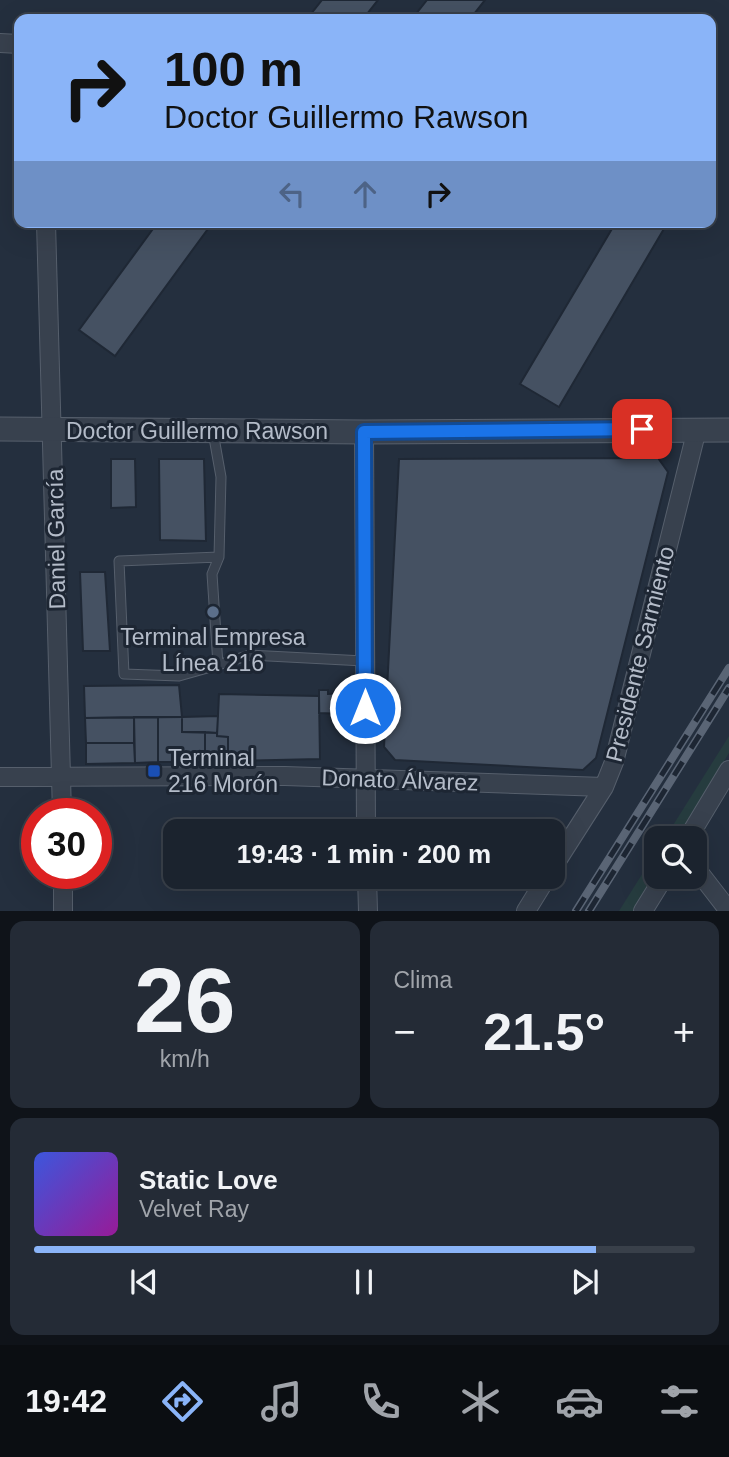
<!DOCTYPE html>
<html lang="es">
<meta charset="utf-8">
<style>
:root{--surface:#1b232e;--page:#242b36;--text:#f1f3f6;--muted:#a0a4aa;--line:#39404a;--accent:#8ab4f8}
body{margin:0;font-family:Arial,sans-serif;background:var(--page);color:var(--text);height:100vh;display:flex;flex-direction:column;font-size:26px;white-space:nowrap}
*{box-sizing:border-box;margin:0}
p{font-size:23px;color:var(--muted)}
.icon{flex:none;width:38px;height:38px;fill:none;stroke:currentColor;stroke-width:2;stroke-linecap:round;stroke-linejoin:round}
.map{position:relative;height:911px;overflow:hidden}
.side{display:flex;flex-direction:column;gap:10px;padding:10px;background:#0f1319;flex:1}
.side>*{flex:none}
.banner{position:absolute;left:14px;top:14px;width:702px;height:214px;border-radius:14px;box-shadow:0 7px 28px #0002,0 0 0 2px var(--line);background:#8ab4f8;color:#111;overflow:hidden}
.controls{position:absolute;left:644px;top:826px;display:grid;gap:14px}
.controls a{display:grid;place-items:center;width:63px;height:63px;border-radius:14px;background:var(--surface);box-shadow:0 7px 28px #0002,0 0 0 2px var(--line);font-size:35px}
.speed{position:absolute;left:21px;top:798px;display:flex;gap:14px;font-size:35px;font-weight:700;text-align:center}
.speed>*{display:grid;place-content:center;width:91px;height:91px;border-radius:50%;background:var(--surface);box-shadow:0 7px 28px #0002,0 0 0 2px var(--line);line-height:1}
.speed .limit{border:10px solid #d22;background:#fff;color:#111}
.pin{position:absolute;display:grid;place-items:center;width:60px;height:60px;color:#fff;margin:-30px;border-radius:14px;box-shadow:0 4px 10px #0006}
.me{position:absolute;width:77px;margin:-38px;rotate:0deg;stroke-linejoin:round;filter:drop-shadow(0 0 5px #0008)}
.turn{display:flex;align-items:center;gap:24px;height:147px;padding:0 35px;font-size:32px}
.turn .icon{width:91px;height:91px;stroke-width:2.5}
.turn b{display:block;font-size:49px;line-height:60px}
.lanes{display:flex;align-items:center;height:66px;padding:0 35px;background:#0003;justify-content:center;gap:35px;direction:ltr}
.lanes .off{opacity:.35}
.big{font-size:52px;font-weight:700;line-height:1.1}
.side .tile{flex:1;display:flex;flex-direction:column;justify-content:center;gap:10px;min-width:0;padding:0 24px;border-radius:14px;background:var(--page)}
.side .dial{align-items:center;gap:0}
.dial b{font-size:91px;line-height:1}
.song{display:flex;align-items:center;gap:21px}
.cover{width:84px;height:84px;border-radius:10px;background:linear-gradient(135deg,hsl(230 70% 55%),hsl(300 70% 35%))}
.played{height:7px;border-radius:4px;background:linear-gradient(90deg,var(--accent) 85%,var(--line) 85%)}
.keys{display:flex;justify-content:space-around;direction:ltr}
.heat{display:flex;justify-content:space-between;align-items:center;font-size:38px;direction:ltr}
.side .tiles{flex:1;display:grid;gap:10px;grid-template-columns:1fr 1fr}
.tile:last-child{grid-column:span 2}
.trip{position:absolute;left:163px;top:819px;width:402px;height:70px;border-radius:14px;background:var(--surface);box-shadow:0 7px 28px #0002,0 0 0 2px var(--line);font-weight:700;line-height:70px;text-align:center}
.tab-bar{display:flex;height:112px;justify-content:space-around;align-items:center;background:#0b0e12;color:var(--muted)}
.tab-bar .icon{width:49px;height:49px}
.tab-bar .active{color:var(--accent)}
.tab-bar b{font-size:32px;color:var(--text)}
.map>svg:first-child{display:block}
.green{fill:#263c3f}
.building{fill:#455162;stroke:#1f2835;stroke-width:2}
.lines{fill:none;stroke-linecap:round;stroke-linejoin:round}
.service-casing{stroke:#565f6c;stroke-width:11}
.minor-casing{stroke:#565f6c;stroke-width:20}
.tertiary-casing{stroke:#565f6c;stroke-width:25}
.service{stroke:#38414e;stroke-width:9}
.minor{stroke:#38414e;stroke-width:18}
.tertiary{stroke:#38414e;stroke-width:23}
.rail-casing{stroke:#5a6575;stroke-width:8}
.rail{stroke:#1d2633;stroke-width:5;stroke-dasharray:16;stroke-linecap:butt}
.route-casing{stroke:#114b97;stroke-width:18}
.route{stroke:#1a73e8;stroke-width:12}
.service-dot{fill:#5c6f8a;stroke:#1d2633;stroke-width:2.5}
.transit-dot{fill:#1a4fb4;stroke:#1d2633;stroke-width:2.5}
.labels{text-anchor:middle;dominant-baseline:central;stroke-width:6;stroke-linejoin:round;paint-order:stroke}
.street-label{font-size:23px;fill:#b4bcc9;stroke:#1d2633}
.poi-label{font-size:23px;fill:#b4bcc9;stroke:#1d2633}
</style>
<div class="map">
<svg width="729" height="911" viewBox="0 0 729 911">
<rect width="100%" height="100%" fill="#242f3e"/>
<path class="green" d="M729 736V753L677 838H665Z
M656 852V872L633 911H619Z"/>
<path class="building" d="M322 0H378L363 19H307Z
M427 0H485L470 19H412Z
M158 222H213L115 356 79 330Z
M616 222H668L559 407 520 384Z
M658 458 668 472 596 758 583 770 395 760 384 747 399 459Z
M111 459H135L136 507 111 508Z
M159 459H204L206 541 160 540Z
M80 572H105L110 651H83Z
M179 685 182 717 85 718 84 686Z
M319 690H328V694L344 693V714L319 713Z
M219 694 319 696 320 759 228 761V737L217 736Z
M218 716 217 733 182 732V717Z
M134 717H158V762L135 763Z
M134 717V743H86L85 718Z
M158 717H182V732H205V762H158Z
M205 732 217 733V736L228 737V761L205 762Z
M86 743H134L135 763 86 764Z"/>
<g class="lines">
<defs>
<path id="service" d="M213 432 221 477 219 557 212 574 218 665 250 655 364 661
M218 665 179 676 124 674 119 561 219 557"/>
<path id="minor" d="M0 43 19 44
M46 222 62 814
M364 432 366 831
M0 777 285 776 604 787
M688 838 729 770
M553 867 604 787 614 762 697 429
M695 867 729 911
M63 873V911
M367 877 368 911
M526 911 547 877
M643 911 664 877"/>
<path id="tertiary" d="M0 429 364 432 729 430"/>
</defs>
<use href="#service" class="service-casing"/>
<use href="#minor" class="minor-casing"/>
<use href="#tertiary" class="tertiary-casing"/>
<use href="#service" class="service"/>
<use href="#minor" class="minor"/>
<use href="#tertiary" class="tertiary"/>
<defs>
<path id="rail" d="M576 911 729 668
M589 911 729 688"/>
</defs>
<use href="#rail" class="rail-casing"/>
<use href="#rail" class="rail"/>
</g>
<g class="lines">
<defs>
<path id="route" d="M365 708 364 432 642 429"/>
</defs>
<use href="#route" class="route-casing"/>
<use href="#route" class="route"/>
</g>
<circle class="service-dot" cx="213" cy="612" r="7"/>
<rect class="transit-dot" x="147" y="764" width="14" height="14" rx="3.5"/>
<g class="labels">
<g class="street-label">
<text x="197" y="431">Doctor Guillermo Rawson</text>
<text transform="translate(56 539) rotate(-91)">Daniel García</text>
<text transform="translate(640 654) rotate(-76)">Presidente Sarmiento</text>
<text transform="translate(400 780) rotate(2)">Donato Álvarez</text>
</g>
<g class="poi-label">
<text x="213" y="637">Terminal Empresa<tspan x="213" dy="26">Línea 216</tspan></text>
<text x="168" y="758" text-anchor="start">Terminal<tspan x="168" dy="26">216 Morón</tspan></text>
</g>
</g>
</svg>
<div class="controls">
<a><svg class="icon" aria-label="search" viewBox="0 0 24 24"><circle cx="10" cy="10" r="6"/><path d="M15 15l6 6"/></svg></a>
</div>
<div class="speed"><div class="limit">30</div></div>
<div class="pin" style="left:642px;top:429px;background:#d93025"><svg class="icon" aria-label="arrive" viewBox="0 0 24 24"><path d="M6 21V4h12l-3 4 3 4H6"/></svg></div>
<svg class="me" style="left:365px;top:708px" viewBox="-20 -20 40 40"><circle r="17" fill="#1a73e8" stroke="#fff" stroke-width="3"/><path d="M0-11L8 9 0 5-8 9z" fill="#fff"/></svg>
<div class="trip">19:43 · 1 min · 200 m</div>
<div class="banner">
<div class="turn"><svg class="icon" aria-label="right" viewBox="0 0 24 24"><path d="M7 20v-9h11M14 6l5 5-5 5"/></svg><div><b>100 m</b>Doctor Guillermo Rawson</div></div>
<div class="lanes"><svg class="icon off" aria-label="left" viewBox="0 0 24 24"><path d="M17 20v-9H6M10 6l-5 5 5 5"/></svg><svg class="icon off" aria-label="ahead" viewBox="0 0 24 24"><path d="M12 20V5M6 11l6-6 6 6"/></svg><svg class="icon" aria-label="right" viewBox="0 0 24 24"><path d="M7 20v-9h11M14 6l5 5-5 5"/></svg></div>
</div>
</div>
<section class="side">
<div class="tiles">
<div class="tile dial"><b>26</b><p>km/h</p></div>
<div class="tile"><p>Clima</p>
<div class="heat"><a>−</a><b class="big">21.5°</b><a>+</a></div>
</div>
<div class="tile">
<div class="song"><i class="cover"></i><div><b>Static Love</b><p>Velvet Ray</p></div></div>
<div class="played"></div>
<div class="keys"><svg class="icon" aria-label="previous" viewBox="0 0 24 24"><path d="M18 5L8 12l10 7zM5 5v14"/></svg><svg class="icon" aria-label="pause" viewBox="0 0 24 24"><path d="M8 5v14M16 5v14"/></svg><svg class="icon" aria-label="next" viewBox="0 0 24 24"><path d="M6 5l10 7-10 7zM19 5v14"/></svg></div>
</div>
</div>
</section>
<nav class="tab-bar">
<b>19:42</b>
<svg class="icon active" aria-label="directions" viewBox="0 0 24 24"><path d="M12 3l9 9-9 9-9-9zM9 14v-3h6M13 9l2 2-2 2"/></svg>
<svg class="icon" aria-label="music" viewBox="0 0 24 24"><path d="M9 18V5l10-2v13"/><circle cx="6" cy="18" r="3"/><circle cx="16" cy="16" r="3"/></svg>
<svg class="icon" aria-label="phone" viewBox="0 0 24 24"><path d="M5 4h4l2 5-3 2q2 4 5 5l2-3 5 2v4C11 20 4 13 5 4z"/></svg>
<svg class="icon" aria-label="climate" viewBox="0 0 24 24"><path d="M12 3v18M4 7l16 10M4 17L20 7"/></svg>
<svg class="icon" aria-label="car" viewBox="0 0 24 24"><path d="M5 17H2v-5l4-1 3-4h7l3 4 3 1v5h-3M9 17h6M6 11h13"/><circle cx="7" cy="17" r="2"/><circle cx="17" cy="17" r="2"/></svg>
<svg class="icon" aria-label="filters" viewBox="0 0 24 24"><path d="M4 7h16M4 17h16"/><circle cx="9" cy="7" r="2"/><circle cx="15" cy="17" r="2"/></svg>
</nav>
